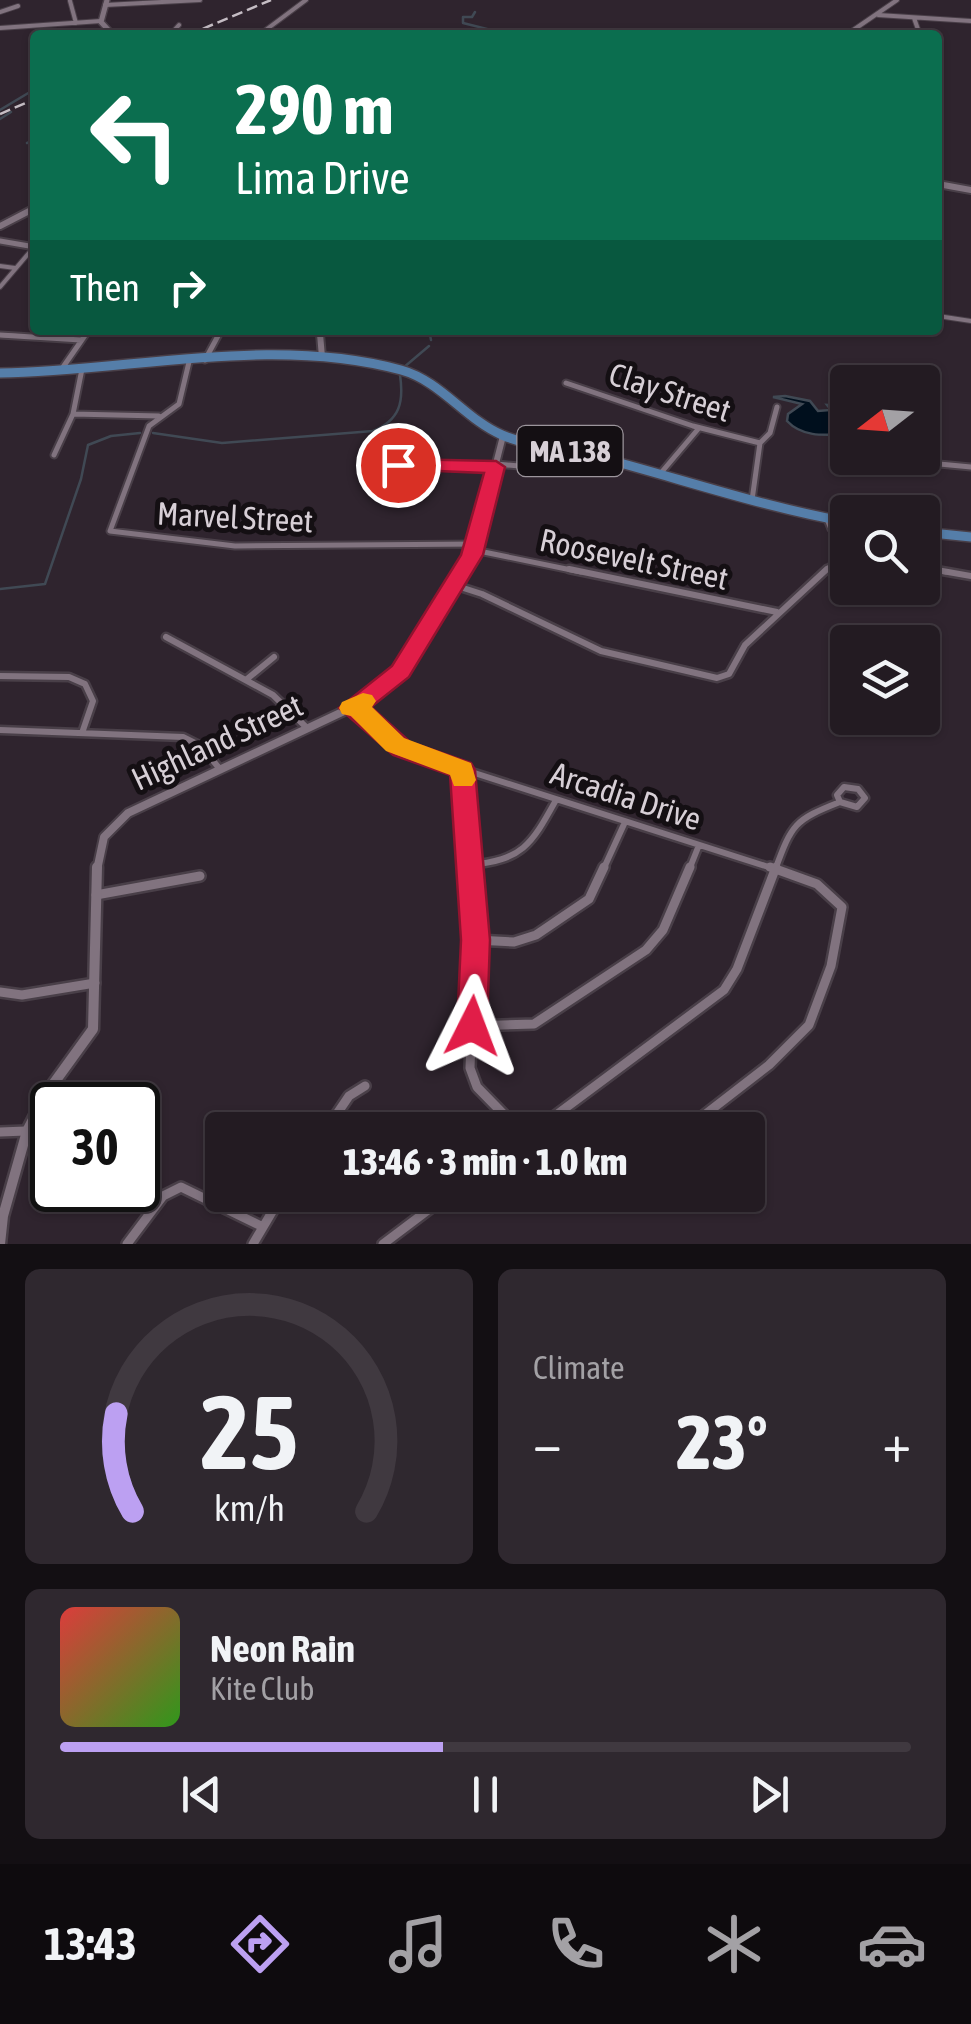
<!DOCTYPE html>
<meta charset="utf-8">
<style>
:root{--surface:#231b22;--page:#2f282f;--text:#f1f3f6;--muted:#a3a1a5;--line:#403940;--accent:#bca0f2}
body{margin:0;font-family:"Asap Condensed",sans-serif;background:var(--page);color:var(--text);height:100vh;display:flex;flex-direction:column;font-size:38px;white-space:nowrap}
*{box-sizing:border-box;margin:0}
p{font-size:32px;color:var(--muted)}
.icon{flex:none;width:55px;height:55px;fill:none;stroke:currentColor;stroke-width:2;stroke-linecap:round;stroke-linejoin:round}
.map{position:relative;height:1244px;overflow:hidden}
.side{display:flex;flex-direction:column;gap:25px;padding:25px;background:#130f13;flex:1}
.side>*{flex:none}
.hud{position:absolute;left:30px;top:30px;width:912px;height:305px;border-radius:10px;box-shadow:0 2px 8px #0004,0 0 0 2px var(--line);background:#0b6e4f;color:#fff;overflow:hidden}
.needle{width:65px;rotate:253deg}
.controls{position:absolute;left:830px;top:365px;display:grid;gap:20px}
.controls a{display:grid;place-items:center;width:110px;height:110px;border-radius:10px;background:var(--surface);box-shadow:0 2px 8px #0004,0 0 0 2px var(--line);font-size:50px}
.speed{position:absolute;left:30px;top:1082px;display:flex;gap:20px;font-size:50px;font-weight:700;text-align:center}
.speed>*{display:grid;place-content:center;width:130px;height:130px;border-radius:50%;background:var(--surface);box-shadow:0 2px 8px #0004,0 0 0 2px var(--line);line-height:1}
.speed .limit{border:5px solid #111;border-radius:15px;background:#fff;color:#111}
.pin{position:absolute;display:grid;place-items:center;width:85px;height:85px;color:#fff;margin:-42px;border:5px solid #fff;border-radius:50%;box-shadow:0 2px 10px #0007}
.me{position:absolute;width:110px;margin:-55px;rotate:3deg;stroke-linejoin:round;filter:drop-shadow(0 0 8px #0008)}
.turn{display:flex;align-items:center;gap:35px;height:210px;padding:0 40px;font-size:45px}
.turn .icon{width:130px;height:130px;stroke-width:2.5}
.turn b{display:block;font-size:70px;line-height:85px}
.then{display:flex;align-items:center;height:95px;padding:0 40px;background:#0003;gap:20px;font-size:38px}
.big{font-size:75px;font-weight:800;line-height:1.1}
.side .widget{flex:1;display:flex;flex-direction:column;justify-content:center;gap:15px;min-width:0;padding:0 35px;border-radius:15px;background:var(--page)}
.side .dial{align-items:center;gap:0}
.dial svg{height:260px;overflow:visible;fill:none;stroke:var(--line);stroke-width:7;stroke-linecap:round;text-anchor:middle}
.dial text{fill:var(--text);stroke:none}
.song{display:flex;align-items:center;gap:30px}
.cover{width:120px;height:120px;border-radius:15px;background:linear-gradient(135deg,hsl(0 70% 55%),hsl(110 70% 35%))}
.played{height:10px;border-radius:5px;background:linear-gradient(90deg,var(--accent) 45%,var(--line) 45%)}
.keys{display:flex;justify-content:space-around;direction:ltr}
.heat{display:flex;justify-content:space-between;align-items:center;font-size:55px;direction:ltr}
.side .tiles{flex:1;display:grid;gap:25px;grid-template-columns:1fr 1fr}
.widget:last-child{grid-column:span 2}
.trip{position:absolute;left:205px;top:1112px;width:560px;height:100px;border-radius:10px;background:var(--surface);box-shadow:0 2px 8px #0004,0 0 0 2px var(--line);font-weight:800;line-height:100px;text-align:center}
.dock{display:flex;height:160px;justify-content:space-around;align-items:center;background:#0e0b0e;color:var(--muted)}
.dock .icon{width:70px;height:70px}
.dock .on{color:var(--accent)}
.dock b{font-size:45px;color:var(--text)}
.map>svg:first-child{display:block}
.water{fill:#000f1d;stroke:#404954;stroke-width:2.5}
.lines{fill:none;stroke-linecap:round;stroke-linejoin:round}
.stream{stroke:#404954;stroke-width:2.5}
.minor-far3-casing{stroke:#493f48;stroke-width:6}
.minor-far2-casing{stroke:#493f48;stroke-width:9}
.minor-far1-casing{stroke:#493f48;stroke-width:11}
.minor-casing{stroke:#493f48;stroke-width:14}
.tertiary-far3-casing{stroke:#493f48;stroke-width:9}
.tertiary-far2-casing{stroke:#493f48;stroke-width:10}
.tertiary-far1-casing{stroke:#493f48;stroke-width:12}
.tertiary-casing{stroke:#493f48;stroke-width:15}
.secondary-far1-casing{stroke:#493f48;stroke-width:8}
.secondary-casing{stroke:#493f48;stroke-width:10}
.primary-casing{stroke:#493f48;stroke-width:12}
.minor-far3{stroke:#81737f;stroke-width:4}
.minor-far2{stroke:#81737f;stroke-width:5}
.minor-far1{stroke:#81737f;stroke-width:6}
.minor{stroke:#81737f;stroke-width:9}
.tertiary-far3{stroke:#81737f;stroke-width:5}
.tertiary-far2{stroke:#81737f;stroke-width:6}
.tertiary-far1{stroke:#81737f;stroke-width:8}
.tertiary{stroke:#81737f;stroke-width:10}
.secondary-far1{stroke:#81737f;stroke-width:5}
.secondary{stroke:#81737f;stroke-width:6}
.primary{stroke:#557ea9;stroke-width:9}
.rail{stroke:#c5bdc4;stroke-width:2.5;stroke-dasharray:11 5;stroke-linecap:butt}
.route{fill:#e11d48;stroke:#92132f;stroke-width:2.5}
.slow{fill:#f59e0b}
.labels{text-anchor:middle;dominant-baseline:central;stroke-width:10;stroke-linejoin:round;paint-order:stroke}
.shield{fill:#140f13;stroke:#9c959c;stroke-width:2.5}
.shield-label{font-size:30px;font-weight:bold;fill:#d7cfd6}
.street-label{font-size:32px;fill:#d7cfd6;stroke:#140f13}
</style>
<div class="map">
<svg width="971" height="1244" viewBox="0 0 971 1244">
<rect width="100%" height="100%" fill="#2f242e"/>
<path class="water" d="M785 396 810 401 818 411 831 410 827 405 847 406V434C826 435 803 438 787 421L788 414 802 404 773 397Z"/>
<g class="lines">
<path class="stream" d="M475 12 472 17H463V23L511 35
M0 110 35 89
M0 119 11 112
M27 143 35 140
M429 330 431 340
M403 368 429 346
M153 433 222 443 373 431C400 420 404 402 400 375
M0 589 45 584 81 479 88 445 111 436 140 433"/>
<defs>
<path id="minor-far3" d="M70 1 76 23
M105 5 200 0
M0 12 18 6
M878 15 971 21
M914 18 920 35
M0 28 101 21
M170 35 179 25
M259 35 306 0
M846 35 897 0
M0 266 15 268
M0 287 34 247
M938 316 971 321
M0 335 18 336
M84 336 88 330
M218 336 221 330"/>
<path id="minor-far2" d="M0 335 81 340
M205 360 219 334
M189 362 179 404 149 426 110 531 235 546 477 544
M61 370 86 334
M566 383 693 426 760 443
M73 414 159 416
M54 455 73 414 82 369
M876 458 971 467
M835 459 848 455
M369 464 495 467
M496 464 531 467
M660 474 699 428
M752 500 760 443 770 433 777 407
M827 519 831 529 848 538
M474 550 581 572
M922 568 946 572
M824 572 848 550"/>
<path id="minor-far1" d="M569 569 777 612
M931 569 971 576
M454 585 482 594 601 651 717 678 729 674 745 645 827 569
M166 637 273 695 307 728
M0 676 69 677 85 684 93 701 82 733
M247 679 274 657
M351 708 387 742 462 769 470 870
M351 708 360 710 395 743
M0 730 183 737 201 746 219 768
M462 769 778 870
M844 787 858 789 865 798 857 807 840 802 837 795Z
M469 865C523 860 531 845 556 800
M603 870 625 822
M689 870 699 845
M775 870C792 824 794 820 840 802"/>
<path id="minor" d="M470 867 475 934 470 1068 477 1087 519 1130
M96 895 200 876
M476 940 514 942 536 935 589 899 604 867
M0 992 22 995 95 983
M472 1026 534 1024 646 950 663 930 690 867
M326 1130 349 1096 365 1086
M536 1130 724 990 737 969 776 867
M685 1130 769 1065 809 1025 831 966 842 907 817 884 770 867
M0 1132 26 1131
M127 1244 163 1196 181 1187 263 1227
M253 1244 282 1195
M383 1244 448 1195"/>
<path id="tertiary-far3" d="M0 241 35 247
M320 330V336"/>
<path id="tertiary-far2" d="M320 334 322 357
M460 572 474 550 503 436"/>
<path id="tertiary-far1" d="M97 870 104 837 128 813 357 705 395 678 462 569"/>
<path id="tertiary" d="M0 1244 3 1216 27 1131 46 1094 93 1029 97 867"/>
<path id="secondary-far1" d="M107 0 101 22 113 35"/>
<path id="secondary" d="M938 184 971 190
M0 226 35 208"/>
<path id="primary" d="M0 373C131 371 272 335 401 370 441 381 465 419 502 435 533 448 567 449 598 457 682 479 763 507 848 522
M922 532 971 537"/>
</defs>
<use href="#minor-far3" class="minor-far3-casing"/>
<use href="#minor-far2" class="minor-far2-casing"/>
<use href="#minor-far1" class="minor-far1-casing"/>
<use href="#minor" class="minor-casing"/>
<use href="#tertiary-far3" class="tertiary-far3-casing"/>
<use href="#tertiary-far2" class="tertiary-far2-casing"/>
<use href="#tertiary-far1" class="tertiary-far1-casing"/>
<use href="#tertiary" class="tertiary-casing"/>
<use href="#secondary-far1" class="secondary-far1-casing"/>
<use href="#secondary" class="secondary-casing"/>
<use href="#primary" class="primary-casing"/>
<use href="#minor-far3" class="minor-far3"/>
<use href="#minor-far2" class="minor-far2"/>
<use href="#minor-far1" class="minor-far1"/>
<use href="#minor" class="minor"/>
<use href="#tertiary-far3" class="tertiary-far3"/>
<use href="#tertiary-far2" class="tertiary-far2"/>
<use href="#tertiary-far1" class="tertiary-far1"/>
<use href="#tertiary" class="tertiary"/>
<use href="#secondary-far1" class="secondary-far1"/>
<use href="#secondary" class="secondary"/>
<use href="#primary" class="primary"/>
<path class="rail" d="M188 35 271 0
M0 114 35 99"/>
</g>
<path class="route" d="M398 459 496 461 505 467 483 555 409 677 371 707 410 742 471 763 475 770 490 940 487 1026 483 1035 472 1039 461 1035 457 1026 461 940 450 775 393 755 339 708 392 666 461 555 484 473 391 469 388 465Z"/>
<path class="slow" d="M363 693 372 695 376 701 372 707 404 738 471 763 476 780 472 786H454L450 775 386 751 351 716 342 714 339 708 342 702Z"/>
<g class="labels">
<rect class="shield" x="517.5" y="426" width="105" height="50" rx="8"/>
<g class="shield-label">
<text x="570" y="451">MA 138</text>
</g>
<g class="street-label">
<text transform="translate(670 392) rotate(18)">Clay Street</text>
<text transform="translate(235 517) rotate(3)">Marvel Street</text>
<text transform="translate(634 559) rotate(12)">Roosevelt Street</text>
<text transform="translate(217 742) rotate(-25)">Highland Street</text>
<text transform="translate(626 796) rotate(18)">Arcadia Drive</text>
</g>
</g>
</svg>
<div class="controls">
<a><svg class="needle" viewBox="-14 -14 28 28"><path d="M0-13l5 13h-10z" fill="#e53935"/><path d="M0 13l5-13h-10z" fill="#a3a1a5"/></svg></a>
<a><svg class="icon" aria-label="search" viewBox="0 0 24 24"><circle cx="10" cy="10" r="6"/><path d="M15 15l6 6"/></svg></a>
<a><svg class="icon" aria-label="layers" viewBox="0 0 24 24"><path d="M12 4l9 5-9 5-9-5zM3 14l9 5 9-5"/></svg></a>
</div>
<div class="speed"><div class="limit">30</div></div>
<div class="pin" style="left:398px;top:465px;background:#d93025"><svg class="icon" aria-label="arrive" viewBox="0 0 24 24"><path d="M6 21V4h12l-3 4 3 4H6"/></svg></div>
<svg class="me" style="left:472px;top:1026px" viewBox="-20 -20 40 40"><path d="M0-17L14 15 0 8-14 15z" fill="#e11d48" stroke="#fff" stroke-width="4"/></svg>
<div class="trip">13:46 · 3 min · 1.0 km</div>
<div class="hud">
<div class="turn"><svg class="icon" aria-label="left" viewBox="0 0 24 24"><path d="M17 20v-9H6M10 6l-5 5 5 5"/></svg><div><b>290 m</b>Lima Drive</div></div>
<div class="then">Then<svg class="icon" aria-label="right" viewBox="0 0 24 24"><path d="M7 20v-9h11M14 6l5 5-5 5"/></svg></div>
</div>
</div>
<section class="side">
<div class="tiles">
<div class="widget dial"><svg viewBox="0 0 100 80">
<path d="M14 69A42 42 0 1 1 86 69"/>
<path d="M14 69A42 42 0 0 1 9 39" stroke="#bca0f2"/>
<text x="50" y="56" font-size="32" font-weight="700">25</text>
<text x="50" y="72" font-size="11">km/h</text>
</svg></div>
<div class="widget"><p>Climate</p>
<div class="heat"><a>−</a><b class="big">23°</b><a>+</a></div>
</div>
<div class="widget">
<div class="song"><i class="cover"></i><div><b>Neon Rain</b><p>Kite Club</p></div></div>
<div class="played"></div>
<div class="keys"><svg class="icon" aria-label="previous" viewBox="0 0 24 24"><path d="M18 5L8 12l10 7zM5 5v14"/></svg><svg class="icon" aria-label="pause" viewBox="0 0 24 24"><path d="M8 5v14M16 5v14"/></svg><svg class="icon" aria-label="next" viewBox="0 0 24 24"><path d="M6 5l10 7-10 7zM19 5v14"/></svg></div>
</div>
</div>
</section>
<nav class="dock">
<b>13:43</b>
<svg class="icon on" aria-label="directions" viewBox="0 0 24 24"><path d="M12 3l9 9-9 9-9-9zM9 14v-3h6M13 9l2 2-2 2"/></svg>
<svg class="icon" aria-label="music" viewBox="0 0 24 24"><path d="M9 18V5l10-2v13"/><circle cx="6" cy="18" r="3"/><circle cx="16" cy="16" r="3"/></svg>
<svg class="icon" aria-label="phone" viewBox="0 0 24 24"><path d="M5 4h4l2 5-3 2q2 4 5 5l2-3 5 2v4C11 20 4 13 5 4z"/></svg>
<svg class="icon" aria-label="climate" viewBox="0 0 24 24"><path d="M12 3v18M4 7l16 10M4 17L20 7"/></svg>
<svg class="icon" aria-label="car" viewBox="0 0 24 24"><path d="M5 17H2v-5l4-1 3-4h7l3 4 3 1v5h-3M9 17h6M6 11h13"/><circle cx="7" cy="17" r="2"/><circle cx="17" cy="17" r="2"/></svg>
</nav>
